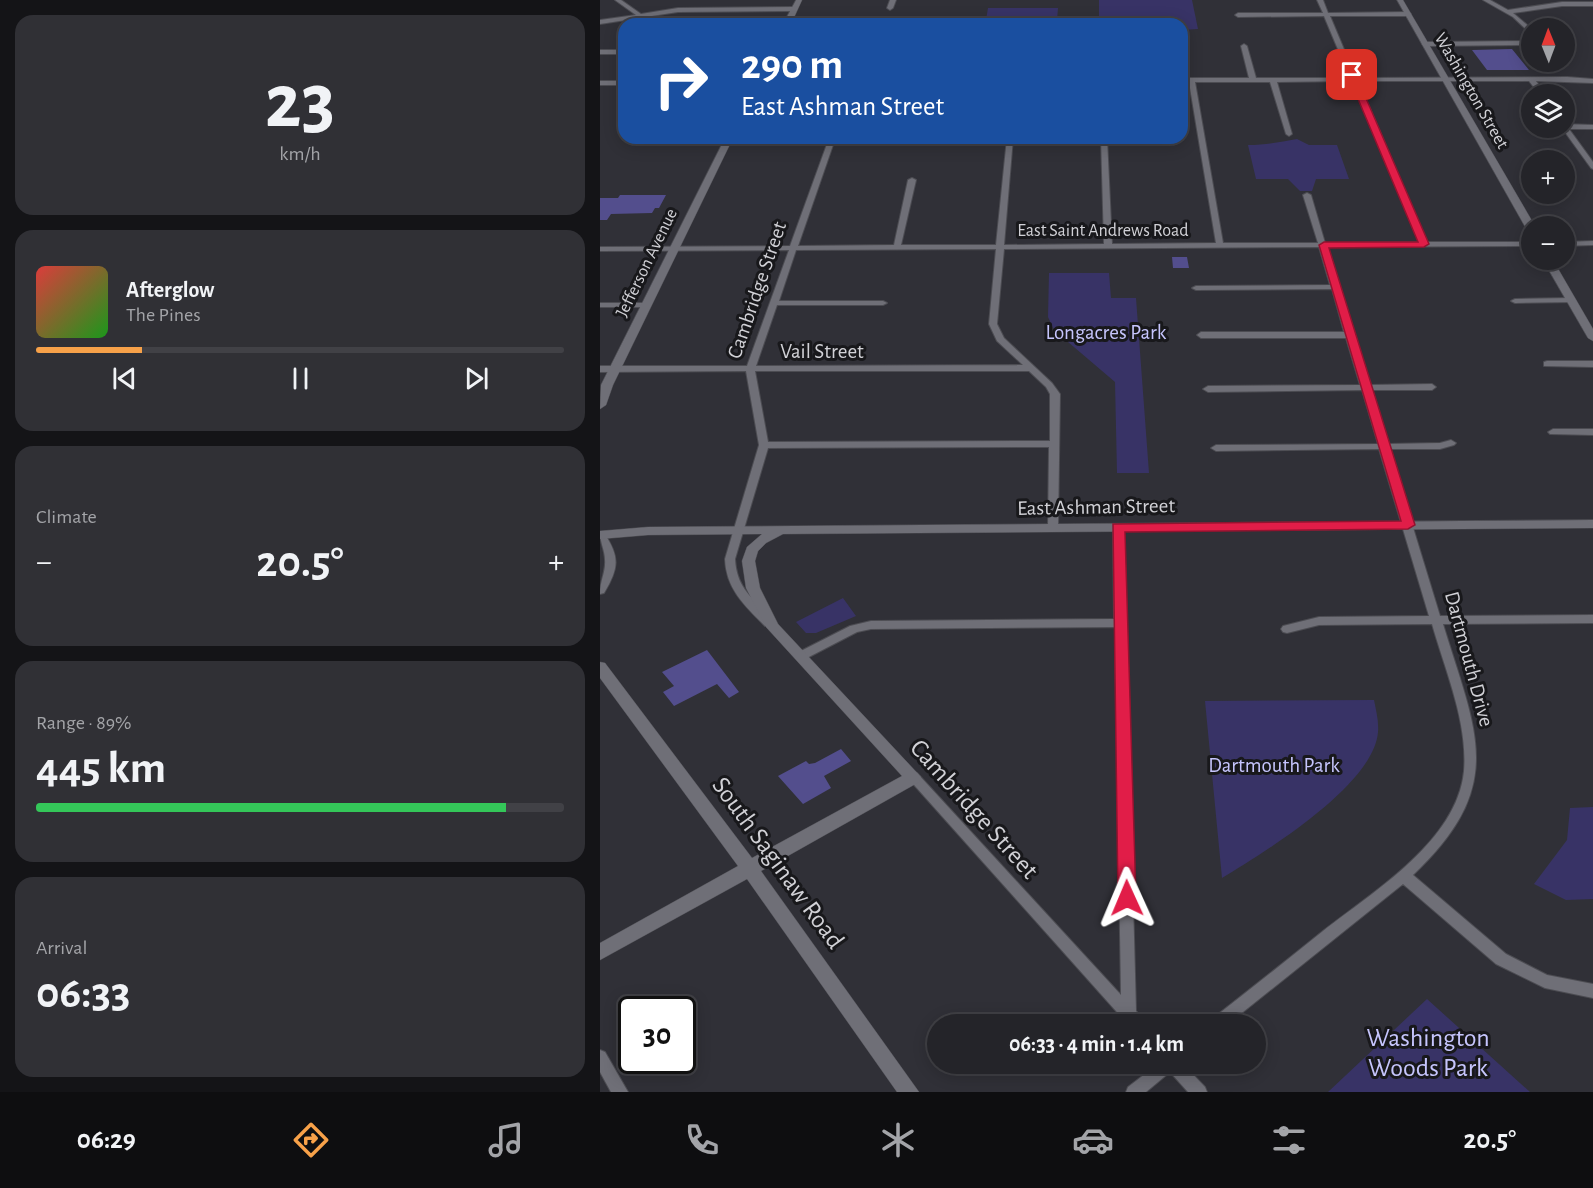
<!DOCTYPE html>
<meta charset="utf-8">
<style>
:root{--surface:#242429;--page:#303035;--text:#f1f3f6;--muted:#a3a4a8;--line:#414146;--accent:#f7a149}
body{margin:0;font-family:"Alegreya Sans",sans-serif;background:var(--page);color:var(--text);height:100vh;display:flex;flex-direction:column;font-size:22px;white-space:nowrap}
*{box-sizing:border-box;margin:0}
p{font-size:20px;color:var(--muted)}
.icon{flex:none;width:33px;height:33px;fill:none;stroke:currentColor;stroke-width:2;stroke-linecap:round;stroke-linejoin:round}
.map{position:relative;flex:1;overflow:hidden}
.drawer{display:flex;flex-direction:column;gap:15px;padding:15px;background:#141417;width:600px}
.drawer>*{flex:none}
.banner{position:absolute;left:18px;top:18px;width:570px;height:126px;border-radius:18px;box-shadow:0 3px 15px #0003,0 0 0 2px var(--line);background:#1a4fa0;color:#fff;overflow:hidden}
.needle{width:39px;rotate:359deg}
.fabs{position:absolute;left:921px;top:18px;display:grid;gap:12px}
.fabs a{display:grid;place-items:center;width:54px;height:54px;border-radius:50%;background:var(--surface);box-shadow:0 3px 15px #0003,0 0 0 2px var(--line);font-size:30px}
.speed{position:absolute;left:18px;top:996px;display:flex;gap:12px;font-size:30px;font-weight:700;text-align:center}
.speed>*{display:grid;place-content:center;width:78px;height:78px;border-radius:50%;background:var(--surface);box-shadow:0 3px 15px #0003,0 0 0 2px var(--line);line-height:1}
.speed .limit{border:3px solid #111;border-radius:9px;background:#fff;color:#111}
.pin{position:absolute;display:grid;place-items:center;width:51px;height:51px;color:#fff;margin:-26px;border-radius:12px;box-shadow:0 3px 9px #0006}
.me{position:absolute;width:66px;margin:-33px;rotate:359deg;stroke-linejoin:round;filter:drop-shadow(0 0 4px #0008)}
.turn{display:flex;align-items:center;gap:21px;height:126px;padding:0 24px;font-size:27px}
.turn .icon{width:78px;height:78px;stroke-width:2.5}
.turn b{display:block;font-size:42px;line-height:51px}
.big{font-size:45px;font-weight:700;line-height:1.1}
.drawer .tile{flex:1;display:flex;flex-direction:column;justify-content:center;gap:9px;min-width:0;padding:0 21px;border-radius:18px;background:var(--page)}
.drawer .dial{align-items:center;gap:0}
.dial b{font-size:78px;line-height:1}
.song{display:flex;align-items:center;gap:18px}
.cover{width:72px;height:72px;border-radius:9px;background:linear-gradient(135deg,hsl(0 70% 55%),hsl(120 70% 35%))}
.played{height:6px;border-radius:3px;background:linear-gradient(90deg,var(--accent) 20%,var(--line) 20%)}
.keys{display:flex;justify-content:space-around;direction:ltr}
.heat{display:flex;justify-content:space-between;align-items:center;font-size:33px;direction:ltr}
.charge{height:9px;border-radius:4px;background:linear-gradient(90deg,#34c759 89%,var(--line) 0)}
.trip{position:absolute;left:327px;top:1014px;width:339px;height:60px;border-radius:30px;background:var(--surface);box-shadow:0 3px 15px #0003,0 0 0 2px var(--line);font-weight:700;line-height:60px;text-align:center}
.menu{display:flex;height:96px;justify-content:space-around;align-items:center;background:#0e0e10;color:var(--muted)}
.menu .icon{width:42px;height:42px}
.menu .current{color:var(--accent)}
.menu b{font-size:27px;color:var(--text)}
main{display:flex;flex:1;min-height:0}
.map>svg:first-child{display:block}
.green{fill:#383366}
.building{fill:#534e8d}
.lines{fill:none;stroke-linecap:round;stroke-linejoin:round}
.street-casing{stroke:#4c4c52;stroke-width:2}
.secondary-casing{stroke:#4c4c52;stroke-width:1}
.street{fill:#6f6f77;fill-rule:evenodd}
.secondary{fill:#6f6f77;fill-rule:evenodd}
.route{fill:#e11d48;stroke:#92132f;stroke-width:1.5}
.labels{text-anchor:middle;dominant-baseline:central;stroke-width:6;stroke-linejoin:round;paint-order:stroke}
.far-street-label{font-size:18px;fill:#d1d1d6;stroke:#18181b}
.street-label{font-size:21px;fill:#d1d1d6;stroke:#18181b}
.park-label{font-size:21px;fill:#c6c5fd;stroke:#18181b}
.near-street-label{font-size:26px;fill:#d1d1d6;stroke:#18181b}
.near-park-label{font-size:26px;fill:#c6c5fd;stroke:#18181b}
</style>
<main>
<section class="drawer">
<div class="tile dial"><b>23</b><p>km/h</p></div>
<div class="tile">
<div class="song"><i class="cover"></i><div><b>Afterglow</b><p>The Pines</p></div></div>
<div class="played"></div>
<div class="keys"><svg class="icon" aria-label="previous" viewBox="0 0 24 24"><path d="M18 5L8 12l10 7zM5 5v14"/></svg><svg class="icon" aria-label="pause" viewBox="0 0 24 24"><path d="M8 5v14M16 5v14"/></svg><svg class="icon" aria-label="next" viewBox="0 0 24 24"><path d="M6 5l10 7-10 7zM19 5v14"/></svg></div>
</div>
<div class="tile"><p>Climate</p>
<div class="heat"><a>−</a><b class="big">20.5°</b><a>+</a></div>
</div>
<div class="tile"><p>Range · 89%</p><b class="big">445 km</b><div class="charge"></div></div>
<div class="tile"><p>Arrival</p><b class="big">06:33</b></div>
</section>
<div class="map">
<svg width="993" height="1092" viewBox="0 0 993 1092">
<rect width="100%" height="100%" fill="#303037"/>
<path class="green" d="M499 0H592L598 29 582 30V24H499Z
M388 8H458L457 20H386Z
M697 139 709 145H737L749 179H716L712 191H700L688 179H656L648 145C666 145 680 142 697 139Z
M449 273H509L511 298H536L549 473H517L515 382 454 330 448 317Z
M243 598 256 616 216 633H206L196 622Z
M774 700C776 710 779 722 778 732 774 785 665 852 622 878L605 701Z
M993 807V899L966 900 934 884 967 840 970 808Z
M827 999 930 1092H728Z"/>
<path class="building" d="M912 49 929 70H887L872 50Z
M20 195H66L59 208H55L52 213 11 214 7 220H0V198H18Z
M572 257H587L589 268H573Z
M107 650 139 692 129 698 117 684 74 706 63 692 74 686 62 672Z
M241 749 251 761 224 776 231 788 203 804 178 776 206 761 209 764 215 763Z"/>
<g class="lines">
<defs>
<path id="street" d="M15 0H21L41 14 78 8 194 7 197 9 194 11 78 12 45 17 55 24H48L39 18 0 24V20L36 15Z
M290 0H296L293 8 290 10 287 8Z
M717 0H723L728 13 808 12 811 14 808 16H730L756 78 967 77 993 79V83L936 81 945 94H939L929 81H758L827 242H932V246L727 247 769 385 832 384 836 387 832 390H771L787 444 840 443 851 440 856 443 854 445 840 449H789L840 616 993 615V623L843 624C876 733 908 785 813 875L906 954 947 975 993 984V998L945 988 896 964 803 884 628 1024H609L612 1019C649 990 686 961 723 931 774 891 857 841 864 771 868 722 845 670 832 624L719 625 687 633 683 632 681 629 683 626 719 617 829 616 779 449 616 451 611 448 616 445 778 444 762 390 608 392 603 389 608 386 760 385 746 338H601L597 335 601 332H744L732 289 596 290 592 288 596 286 730 285 719 247 404 249 397 324 404 338 452 383 460 394 458 528 453 531 448 528 449 447 168 448 135 559C137 593 157 599 175 623L173 626H165C145 606 126 589 125 559L159 445 146 371 0 372V366H147L189 250 0 251V247L190 246 227 144 239 138H248L233 145 198 246 294 245 308 180 312 178 316 180 301 245H396L407 138H413L404 245 504 244 501 138H507L512 244 616 243 589 82H582V78H649L641 46 644 44 647 46 656 78H750L724 16 638 17 635 15 638 13H723ZM752 81 819 242 725 243 711 195 707 193 703 195 718 243H623L595 82H670L686 134 689 136 692 134 677 82ZM396 249 389 324 397 341 423 365 156 366 177 305H283L287 303 283 301H179L196 250ZM155 371H429L446 387 450 394V441L168 442Z
M883 0H890L908 10 962 2H993V6H962L913 13 932 29V35L913 17Z
M932 41V45L825 46 822 44 825 42Z
M0 50H24V54H0Z
M0 81H24V85H0Z
M964 124 993 125V129H969L993 162V169L991 168 962 128H964Z
M993 241V245L964 246V242Z
M971 298H974V302L915 303 911 301 915 299Z
M0 303H46L50 305 46 307H0Z
M947 361H993V367L944 366V362Z
M953 429H993V435L950 434 948 432Z
M518 525 523 528 536 1011 543 1019 545 1024H529L524 1020 307 777 309 773 313 772 317 773 521 995 515 627 271 629 257 632 205 659H197L195 656 197 653 250 626 271 621 514 619 513 528Z
M0 532 4 533C20 557 19 568 4 593L0 594C0 580 6 572 5 560 5 550 0 543 0 532Z
M0 1050 5 1052 28 1092H11L0 1072Z
M558 1064H583L605 1087 607 1092H588L570 1072 546 1092H526L528 1087Z"/>
<path id="secondary" d="M196 0H202L191 24H183Z
M797 0H803L935 226H932V233L927 230Z
M125 138H133L13 385 6 405 0 409 1 385Z
M943 260H953L993 329V341L988 338Z
M993 520V528L183 534 166 543 158 551 155 561 160 588 178 624 321 777 319 782 161 871 319 1092H297L147 879 0 960V943L138 866 0 678V662L5 663 152 858 302 776 166 627 146 588 142 561 147 547 162 534 48 535 0 539V531L48 527Z"/>
</defs>
<use href="#street" class="street-casing"/>
<use href="#secondary" class="secondary-casing"/>
<use href="#street" class="street"/>
<use href="#secondary" class="secondary"/>
</g>
<path class="route" d="M752 73 756 75 829 244 824 247 729 248 815 525 808 529 525 532 536 898 533 903 527 906 521 903 518 898 513 524 801 521 719 245 724 242H818L748 75Z"/>
<g class="labels">
<g class="far-street-label">
<text transform="translate(871 91) rotate(60)">Washington Street</text>
<text x="503" y="231">East Saint Andrews Road</text>
<text transform="translate(47 263) rotate(-64)">Jefferson Avenue</text>
</g>
<g class="street-label">
<text transform="translate(157 290) rotate(-71)">Cambridge Street</text>
<text x="222" y="351">Vail Street</text>
<text transform="translate(496 507) rotate(-1)">East Ashman Street</text>
<text transform="translate(869 659) rotate(75)">Dartmouth Drive</text>
</g>
<g class="park-label">
<text x="506" y="332">Longacres Park</text>
<text x="674" y="765">Dartmouth Park</text>
</g>
<g class="near-street-label">
<text transform="translate(374 809) rotate(48)">Cambridge Street</text>
<text transform="translate(178 863) rotate(54)">South Saginaw Road</text>
</g>
<g class="near-park-label">
<text x="828" y="1038">Washington<tspan x="828" dy="30">Woods Park</tspan></text>
</g>
</g>
</svg>
<div class="fabs">
<a><svg class="needle" viewBox="-14 -14 28 28"><path d="M0-13l5 13h-10z" fill="#e53935"/><path d="M0 13l5-13h-10z" fill="#a3a4a8"/></svg></a>
<a><svg class="icon" aria-label="layers" viewBox="0 0 24 24"><path d="M12 4l9 5-9 5-9-5zM3 14l9 5 9-5"/></svg></a>
<a>+</a>
<a>−</a>
</div>
<div class="speed"><div class="limit">30</div></div>
<div class="pin" style="left:752px;top:75px;background:#d93025"><svg class="icon" aria-label="arrive" viewBox="0 0 24 24"><path d="M6 21V4h12l-3 4 3 4H6"/></svg></div>
<svg class="me" style="left:527px;top:898px" viewBox="-20 -20 40 40"><path d="M0-17L14 15 0 8-14 15z" fill="#e11d48" stroke="#fff" stroke-width="4"/></svg>
<div class="trip">06:33 · 4 min · 1.4 km</div>
<div class="banner">
<div class="turn"><svg class="icon" aria-label="right" viewBox="0 0 24 24"><path d="M7 20v-9h11M14 6l5 5-5 5"/></svg><div><b>290 m</b>East Ashman Street</div></div>
</div>
</div>
</main>
<nav class="menu">
<b>06:29</b>
<svg class="icon current" aria-label="directions" viewBox="0 0 24 24"><path d="M12 3l9 9-9 9-9-9zM9 14v-3h6M13 9l2 2-2 2"/></svg>
<svg class="icon" aria-label="music" viewBox="0 0 24 24"><path d="M9 18V5l10-2v13"/><circle cx="6" cy="18" r="3"/><circle cx="16" cy="16" r="3"/></svg>
<svg class="icon" aria-label="phone" viewBox="0 0 24 24"><path d="M5 4h4l2 5-3 2q2 4 5 5l2-3 5 2v4C11 20 4 13 5 4z"/></svg>
<svg class="icon" aria-label="climate" viewBox="0 0 24 24"><path d="M12 3v18M4 7l16 10M4 17L20 7"/></svg>
<svg class="icon" aria-label="car" viewBox="0 0 24 24"><path d="M5 17H2v-5l4-1 3-4h7l3 4 3 1v5h-3M9 17h6M6 11h13"/><circle cx="7" cy="17" r="2"/><circle cx="17" cy="17" r="2"/></svg>
<svg class="icon" aria-label="filters" viewBox="0 0 24 24"><path d="M4 7h16M4 17h16"/><circle cx="9" cy="7" r="2"/><circle cx="15" cy="17" r="2"/></svg>
<b>20.5°</b>
</nav>
